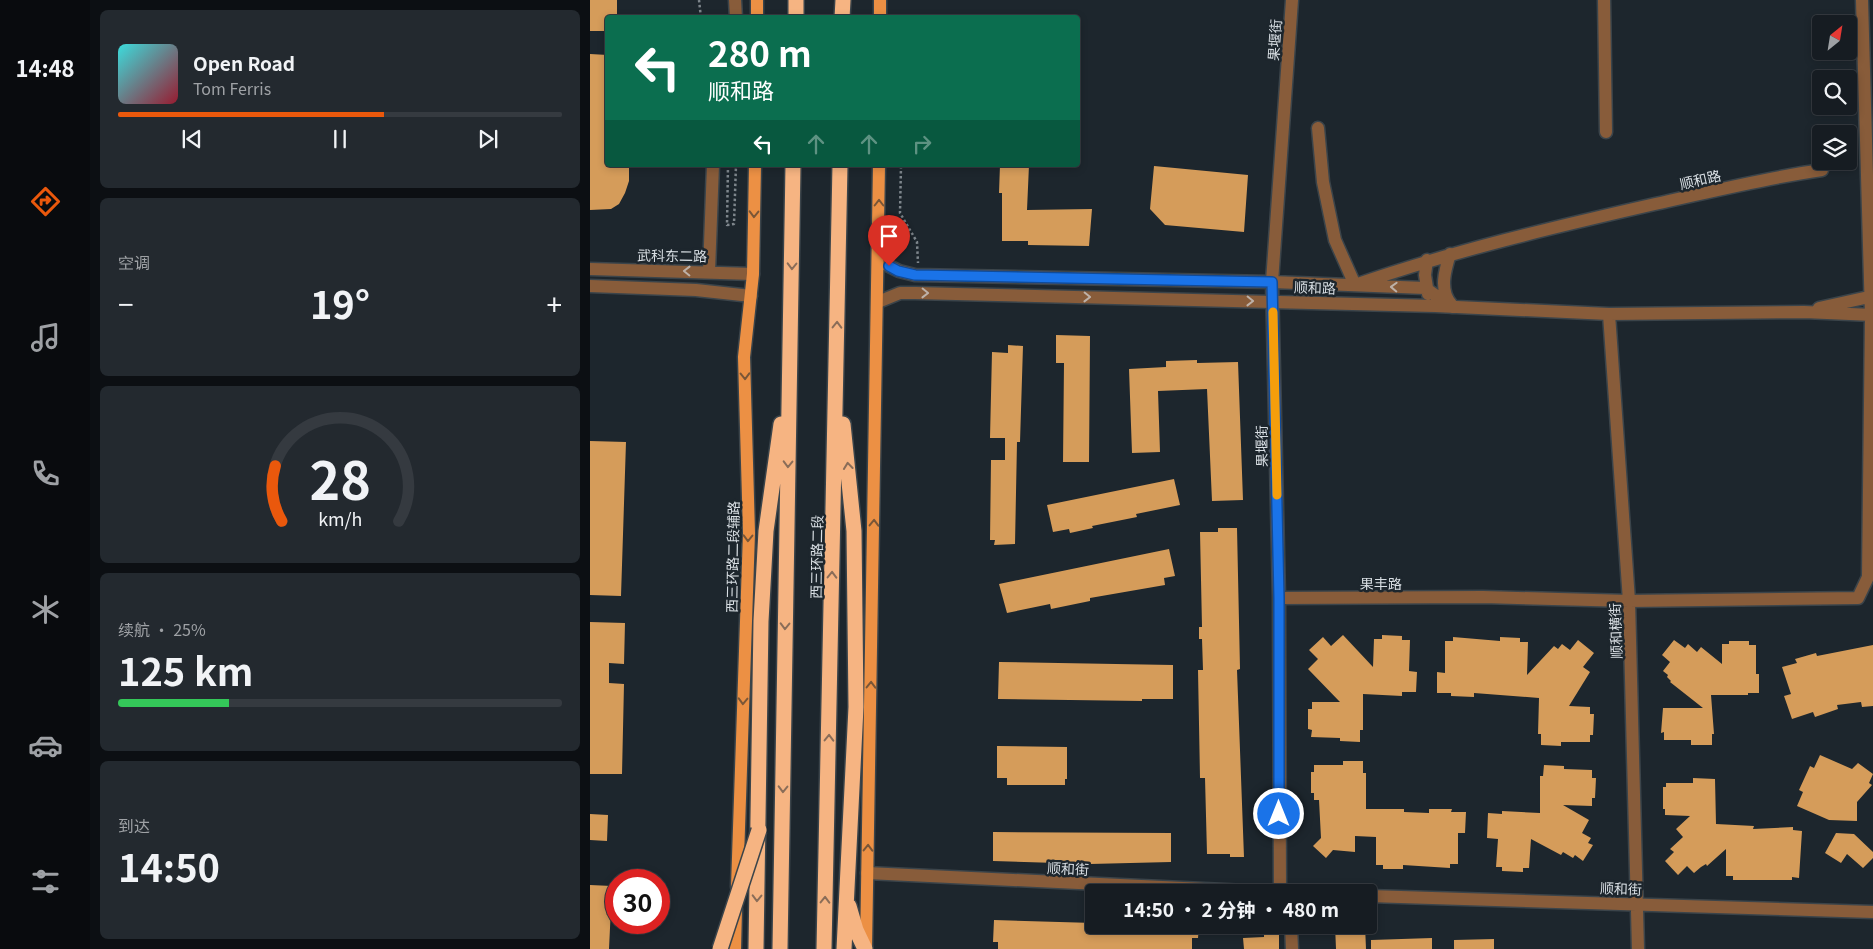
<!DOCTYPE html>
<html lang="zh">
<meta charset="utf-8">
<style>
:root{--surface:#161c22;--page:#23292f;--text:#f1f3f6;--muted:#9ea1a5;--line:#353a40;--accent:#ea580c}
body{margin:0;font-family:Georgia,"Noto Sans SC",serif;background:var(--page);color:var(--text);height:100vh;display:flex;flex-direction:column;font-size:19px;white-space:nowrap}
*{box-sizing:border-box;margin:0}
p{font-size:16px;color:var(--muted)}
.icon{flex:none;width:28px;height:28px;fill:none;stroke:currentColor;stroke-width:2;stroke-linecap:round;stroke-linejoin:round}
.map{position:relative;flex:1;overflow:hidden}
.panel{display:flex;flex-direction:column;gap:10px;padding:10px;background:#0c0f13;width:500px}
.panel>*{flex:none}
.banner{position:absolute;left:15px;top:15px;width:475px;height:152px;border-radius:5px;box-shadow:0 2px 8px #0003,0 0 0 1px var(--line);background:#0b6e4f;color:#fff;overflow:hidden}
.needle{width:32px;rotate:30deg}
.controls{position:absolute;left:1222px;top:15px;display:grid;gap:10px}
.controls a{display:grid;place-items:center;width:45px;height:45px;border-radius:5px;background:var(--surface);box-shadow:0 2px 8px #0003,0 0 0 1px var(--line);font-size:25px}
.speed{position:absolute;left:15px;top:869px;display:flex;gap:10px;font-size:25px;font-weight:700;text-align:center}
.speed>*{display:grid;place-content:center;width:65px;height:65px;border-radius:50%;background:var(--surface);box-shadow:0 2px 8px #0003,0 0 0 1px var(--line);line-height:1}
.speed .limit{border:8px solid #d22;background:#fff;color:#111}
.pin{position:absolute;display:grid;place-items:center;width:42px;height:42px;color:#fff;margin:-51px -21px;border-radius:50% 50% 50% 0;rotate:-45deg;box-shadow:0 0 5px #0007}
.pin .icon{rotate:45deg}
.me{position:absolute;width:55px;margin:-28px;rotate:0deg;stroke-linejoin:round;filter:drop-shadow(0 0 4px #0008)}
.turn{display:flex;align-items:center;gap:18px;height:105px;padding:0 20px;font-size:22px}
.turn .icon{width:65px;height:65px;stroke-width:2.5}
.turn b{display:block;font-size:35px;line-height:42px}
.lanes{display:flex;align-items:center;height:48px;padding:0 20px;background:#0003;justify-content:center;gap:25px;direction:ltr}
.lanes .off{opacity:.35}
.big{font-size:38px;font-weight:700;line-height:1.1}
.panel .widget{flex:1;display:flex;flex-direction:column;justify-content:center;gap:8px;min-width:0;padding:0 18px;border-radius:8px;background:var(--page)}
.panel .dial{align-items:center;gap:0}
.dial svg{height:130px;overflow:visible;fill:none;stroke:var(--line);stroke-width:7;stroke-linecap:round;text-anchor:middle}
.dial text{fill:var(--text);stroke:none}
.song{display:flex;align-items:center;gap:15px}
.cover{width:60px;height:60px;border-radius:8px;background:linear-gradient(135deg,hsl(180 70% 55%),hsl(350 70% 35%))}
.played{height:5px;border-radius:2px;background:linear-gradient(90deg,var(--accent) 60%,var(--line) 60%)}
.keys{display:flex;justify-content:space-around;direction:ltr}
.heat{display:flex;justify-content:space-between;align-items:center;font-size:28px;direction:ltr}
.charge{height:8px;border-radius:4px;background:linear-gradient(90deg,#34c759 25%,var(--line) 0)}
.trip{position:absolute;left:495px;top:884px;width:292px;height:50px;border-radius:5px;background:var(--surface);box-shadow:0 2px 8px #0003,0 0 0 1px var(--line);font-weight:700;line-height:50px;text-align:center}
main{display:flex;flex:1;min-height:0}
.tab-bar{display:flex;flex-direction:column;width:90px;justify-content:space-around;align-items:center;background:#090b0e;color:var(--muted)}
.tab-bar .icon{width:35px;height:35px}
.tab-bar .selected{color:var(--accent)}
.tab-bar b{font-size:22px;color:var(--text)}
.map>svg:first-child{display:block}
.building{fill:#d59c5a}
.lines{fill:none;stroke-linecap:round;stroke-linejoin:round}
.minor-casing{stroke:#3b444a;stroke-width:15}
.major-casing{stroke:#3b444a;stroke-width:15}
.highway-casing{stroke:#3b444a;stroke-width:18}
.path{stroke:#7e868c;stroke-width:2.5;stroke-dasharray:2.5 2.5;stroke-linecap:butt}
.minor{stroke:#885c3a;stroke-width:12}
.major{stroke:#ec9044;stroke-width:12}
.highway{stroke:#f6b482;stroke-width:15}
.highway-bridge-casing{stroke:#3b444a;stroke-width:18;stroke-linecap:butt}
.path-bridge{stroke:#7e868c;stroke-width:2.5;stroke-dasharray:2.5 2.5;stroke-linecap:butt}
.highway-bridge{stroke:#f6b482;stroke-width:15}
.oneway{stroke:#7a5637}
.oneway2{stroke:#8a6d58}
.oneway3{stroke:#bdb1a8}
.route-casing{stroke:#114b97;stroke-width:12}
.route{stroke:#1a73e8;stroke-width:9}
.slow{stroke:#f59e0b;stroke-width:9}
.labels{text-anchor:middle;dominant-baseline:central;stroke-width:5;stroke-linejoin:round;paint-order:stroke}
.street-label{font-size:14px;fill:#d9dfe4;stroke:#1d262d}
</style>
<main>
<nav class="tab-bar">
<b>14:48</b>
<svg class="icon selected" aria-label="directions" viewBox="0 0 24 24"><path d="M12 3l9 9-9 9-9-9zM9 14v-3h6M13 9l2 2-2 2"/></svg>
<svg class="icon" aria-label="music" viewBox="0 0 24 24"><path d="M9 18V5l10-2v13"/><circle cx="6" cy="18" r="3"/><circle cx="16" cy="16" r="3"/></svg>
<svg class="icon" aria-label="phone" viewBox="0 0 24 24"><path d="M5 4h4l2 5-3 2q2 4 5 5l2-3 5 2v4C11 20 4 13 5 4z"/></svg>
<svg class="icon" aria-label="climate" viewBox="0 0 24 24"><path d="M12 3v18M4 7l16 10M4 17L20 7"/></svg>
<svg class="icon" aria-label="car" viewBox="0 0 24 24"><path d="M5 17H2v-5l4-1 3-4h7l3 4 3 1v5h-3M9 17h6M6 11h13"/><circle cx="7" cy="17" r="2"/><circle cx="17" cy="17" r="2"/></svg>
<svg class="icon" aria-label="filters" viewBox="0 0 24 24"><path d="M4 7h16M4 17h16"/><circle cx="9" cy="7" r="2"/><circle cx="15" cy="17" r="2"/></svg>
</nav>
<section class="panel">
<div class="widget">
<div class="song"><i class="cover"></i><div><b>Open Road</b><p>Tom Ferris</p></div></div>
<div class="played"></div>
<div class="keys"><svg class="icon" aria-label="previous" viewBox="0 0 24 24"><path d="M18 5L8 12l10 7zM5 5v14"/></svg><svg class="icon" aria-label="pause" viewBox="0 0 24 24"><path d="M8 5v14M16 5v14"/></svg><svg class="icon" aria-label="next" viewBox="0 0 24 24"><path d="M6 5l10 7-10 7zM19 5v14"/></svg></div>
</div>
<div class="widget"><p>空调</p>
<div class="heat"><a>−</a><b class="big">19°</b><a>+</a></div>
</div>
<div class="widget dial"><svg viewBox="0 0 100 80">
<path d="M14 69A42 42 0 1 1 86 69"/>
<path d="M14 69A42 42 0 0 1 10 35" stroke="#ea580c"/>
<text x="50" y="56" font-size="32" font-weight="700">28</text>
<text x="50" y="72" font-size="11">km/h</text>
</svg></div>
<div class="widget"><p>续航 · 25%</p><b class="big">125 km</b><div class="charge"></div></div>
<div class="widget"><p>到达</p><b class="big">14:50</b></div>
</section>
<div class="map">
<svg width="1283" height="949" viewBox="0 0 1283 949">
<rect width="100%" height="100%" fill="#1d262d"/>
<path class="building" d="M0 0H27V18H18V31H0Z
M0 54 18 55V165H39V181L35 193 29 204 21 209 0 210Z
M410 165H439L437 210 502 209 499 246 438 245V241H412V193H409Z
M564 166 658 175 654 232 575 225 560 209Z
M466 335 500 336 499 462H473L474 363H466Z
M418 345 433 346 430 442H427L425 544 404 545 405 540H400L401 460H415V438H400L402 352 418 353Z
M607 360V363L648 362 653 500 622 501 617 389 568 391 570 452 542 453 539 369 576 367V361Z
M0 441 36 442 31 596 0 595Z
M584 479 590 505 546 514 547 517 502 526 503 528 480 533 479 529 463 532 457 505Z
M628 528H647L650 669 647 670 654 857H640V854H617L615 778H610L608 670H613L612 639H609V627H612L610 532H628Z
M579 549 585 576 574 578 575 585 500 598V601L461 609 460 604 417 613 409 584Z
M0 622 35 623 34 664 19 663V683L34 684 32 774H0Z
M753 635 783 667 784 639H792V635L812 636V640H820L819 671 827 672 826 692H812V696L773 694V730H770V742L750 741V738L721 737 722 730 718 729V709H722V702H750L718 669 728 659 719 650 733 637 741 646Z
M863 637 910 641V637L930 638V642H938L937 675 964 646 968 649 972 644 980 650 988 640 1004 653 993 667 1000 672 979 706 1000 707V714H1004L1003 735H1000V742H971V746L951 745V734H948L949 698 884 693V697L861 696V693H847V672L855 673V641H863Z
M1084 640 1095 648 1098 644 1107 652 1111 647 1132 664V644H1139V641H1159V645H1166V674H1169V693H1158V695H1121L1124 734H1122V745H1101V740H1074V732L1071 733 1073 708H1113L1080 682 1081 681 1077 677 1078 675 1073 671 1080 662 1072 655Z
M1283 645V706L1272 707 1271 702 1247 705 1248 709 1225 717 1223 712 1202 719 1194 696 1201 694 1192 667 1207 663 1205 659 1226 653 1227 656Z
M409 662 583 665V699H552V701L408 699Z
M407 746 477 747V779H475V785H417V778H407Z
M1230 755 1262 769 1268 763 1283 774 1279 783 1282 785 1267 802V821L1239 820 1207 806 1213 792 1209 790 1220 766 1224 768Z
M753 761H773V773H776V809H814V812L839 813V809H862L861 812H876L875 833H868V864H860V868L813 865V869H793V865H786V837L765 836V852L743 850 736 858 723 846 731 838 729 800H724V793H721V772H724V765H753Z
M954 765 974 766V769L1002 770V778H1006L1005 798H1002V806L973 805 999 820 992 833 1001 838 998 843 1003 845 993 861 985 855 983 858 973 852 971 855 941 839 939 868H933V872L912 871V867H906L908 839 897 838 898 813 912 814V811L950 813V776H953Z
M1103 778 1125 779 1126 824 1164 826 1163 829 1203 827V830L1212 831 1209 878 1202 877V880H1143V876H1136V849L1117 866 1116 864 1111 867 1104 873 1097 866 1088 875 1075 861 1084 852 1080 849 1093 837 1086 829 1100 816 1075 815V809H1073V787H1076V783H1103Z
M0 814 18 815 17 841 0 840Z
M403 832 581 833V862L500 864 403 861Z
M1246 833 1264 834 1283 852V858L1273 868 1257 854 1251 863 1235 853Z
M0 885 22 886 19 949H0Z
M404 920 504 923V925H609L608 938H602V949H408V942H403Z
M745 925H775L776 949H746Z
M689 930V949H654L653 938 674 937V931Z
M842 938V949H781V940Z
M904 939V949H864V940Z"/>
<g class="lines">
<defs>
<path id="minor" d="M145 0 146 18
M1014 0 1016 132
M728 128 733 182 745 240 765 285C863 251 964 227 1065 204 1120 192 1175 178 1232 170
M860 254C855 270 849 290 861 304
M837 260 835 275 838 294
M289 261 309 271 325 275 682 282 835 288 862 307
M0 269 163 274
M119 271 123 165
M0 286 106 290 161 296
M288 302 310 293H325L845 306 1019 314 1214 312 1283 315
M1229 308 1283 296
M1019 314 1039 601 1048 949
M689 598 893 597 1039 601 1268 598 1278 577 1281 315 1272 0
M277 873 677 892
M690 892 689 598 682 282 702 0
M779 896 1283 912
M701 925 702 949"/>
<path id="major" d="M167 18V0
M290 18V0
M147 887 159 533 154 357 163 274 165 165
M145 949 146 909
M276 949 289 165"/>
<path id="highway" d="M206 18V0
M252 18 253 0
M253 424 264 531 266 707 254 949
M259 906 266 930 275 949
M166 949 171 621 176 531 191 424
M190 949 203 165
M234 949 250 165"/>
</defs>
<use href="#minor" class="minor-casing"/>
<use href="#major" class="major-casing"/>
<use href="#highway" class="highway-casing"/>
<path class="path" d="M109 0 111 18
M138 165 137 225 144 224 146 165
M311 166 310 213 327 242 328 263"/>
<use href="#minor" class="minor"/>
<use href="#major" class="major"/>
<use href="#highway" class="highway"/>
<defs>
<path id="highway-bridge" d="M130 949 169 830"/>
</defs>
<use href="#highway-bridge" class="highway-bridge-casing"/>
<path class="path-bridge" d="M257 165H311"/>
<use href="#highway-bridge" class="highway-bridge"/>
</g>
<defs><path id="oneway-chevron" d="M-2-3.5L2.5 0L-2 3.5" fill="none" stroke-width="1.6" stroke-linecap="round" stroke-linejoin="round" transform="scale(1.25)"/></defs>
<g class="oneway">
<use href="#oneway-chevron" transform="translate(289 203) rotate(-90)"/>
<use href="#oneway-chevron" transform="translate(164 214) rotate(91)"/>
<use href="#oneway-chevron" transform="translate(155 376) rotate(89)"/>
<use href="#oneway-chevron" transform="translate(284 523) rotate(-89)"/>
<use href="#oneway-chevron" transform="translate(158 538) rotate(91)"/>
<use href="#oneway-chevron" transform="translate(281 685) rotate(-89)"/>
<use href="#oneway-chevron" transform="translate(153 701) rotate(92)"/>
<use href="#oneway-chevron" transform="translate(278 848) rotate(-89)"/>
</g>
<g class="oneway2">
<use href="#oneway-chevron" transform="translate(202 266) rotate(91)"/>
<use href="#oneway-chevron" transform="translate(247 325) rotate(-89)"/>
<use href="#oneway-chevron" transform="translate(198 464) rotate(91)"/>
<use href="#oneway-chevron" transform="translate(258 466) rotate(-96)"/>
<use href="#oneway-chevron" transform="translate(242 575) rotate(-89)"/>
<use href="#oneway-chevron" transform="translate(195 626) rotate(91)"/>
<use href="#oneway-chevron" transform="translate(239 738) rotate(-89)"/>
<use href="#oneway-chevron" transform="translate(193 789) rotate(91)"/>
<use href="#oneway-chevron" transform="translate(167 898) rotate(91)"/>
<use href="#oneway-chevron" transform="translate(235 900) rotate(-89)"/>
</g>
<g class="oneway3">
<use href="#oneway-chevron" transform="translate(97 271) rotate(-179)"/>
<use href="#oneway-chevron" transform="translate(804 287) rotate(-178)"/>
<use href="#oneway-chevron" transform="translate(335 293) rotate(1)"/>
<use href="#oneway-chevron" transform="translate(497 297) rotate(1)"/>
<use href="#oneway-chevron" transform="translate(660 301) rotate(1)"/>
</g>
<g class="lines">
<defs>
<path id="route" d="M299 266 308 271 325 275 682 282 689 598V814"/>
</defs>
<use href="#route" class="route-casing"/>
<use href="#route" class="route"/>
<path class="slow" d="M683 312 687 495"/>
</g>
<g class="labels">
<g class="street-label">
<text transform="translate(684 40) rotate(-86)">果堰街</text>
<text transform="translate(1110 179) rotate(-13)">顺和路</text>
<text transform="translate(82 255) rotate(1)">武科东二路</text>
<text transform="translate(725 287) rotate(2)">顺和路</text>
<text transform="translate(671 446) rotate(-91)">果堰街</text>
<text transform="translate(142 557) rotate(-89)">西三环路二段辅路</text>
<text transform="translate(226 557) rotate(-89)">西三环路二段</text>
<text x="791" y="583">果丰路</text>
<text transform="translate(1025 631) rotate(-92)">顺和横街</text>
<text transform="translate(478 868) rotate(3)">顺和街</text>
<text transform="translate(1031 888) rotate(2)">顺和街</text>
</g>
</g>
</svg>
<div class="controls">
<a><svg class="needle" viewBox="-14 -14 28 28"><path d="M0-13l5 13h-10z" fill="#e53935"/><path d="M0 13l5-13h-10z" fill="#9ea1a5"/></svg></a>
<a><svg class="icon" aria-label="search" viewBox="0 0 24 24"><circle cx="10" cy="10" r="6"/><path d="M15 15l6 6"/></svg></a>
<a><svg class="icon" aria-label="layers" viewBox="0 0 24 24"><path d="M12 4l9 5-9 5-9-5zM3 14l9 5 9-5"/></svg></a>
</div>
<div class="speed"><div class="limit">30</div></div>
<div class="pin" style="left:299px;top:266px;background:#d93025"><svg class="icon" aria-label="arrive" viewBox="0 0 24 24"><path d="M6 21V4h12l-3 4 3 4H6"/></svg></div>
<svg class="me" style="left:689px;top:814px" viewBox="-20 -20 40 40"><circle r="17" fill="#1a73e8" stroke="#fff" stroke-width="3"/><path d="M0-11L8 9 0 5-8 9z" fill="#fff"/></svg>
<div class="trip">14:50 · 2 分钟 · 480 m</div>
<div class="banner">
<div class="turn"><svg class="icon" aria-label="left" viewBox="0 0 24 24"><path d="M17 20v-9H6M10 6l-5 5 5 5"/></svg><div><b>280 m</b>顺和路</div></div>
<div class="lanes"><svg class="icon" aria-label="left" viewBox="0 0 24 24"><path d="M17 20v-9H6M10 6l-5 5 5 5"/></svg><svg class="icon off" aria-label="ahead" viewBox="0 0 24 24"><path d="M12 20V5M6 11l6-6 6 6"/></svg><svg class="icon off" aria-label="ahead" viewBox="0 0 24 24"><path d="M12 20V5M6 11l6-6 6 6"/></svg><svg class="icon off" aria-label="right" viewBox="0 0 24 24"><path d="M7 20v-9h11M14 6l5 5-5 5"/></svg></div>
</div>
</div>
</main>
